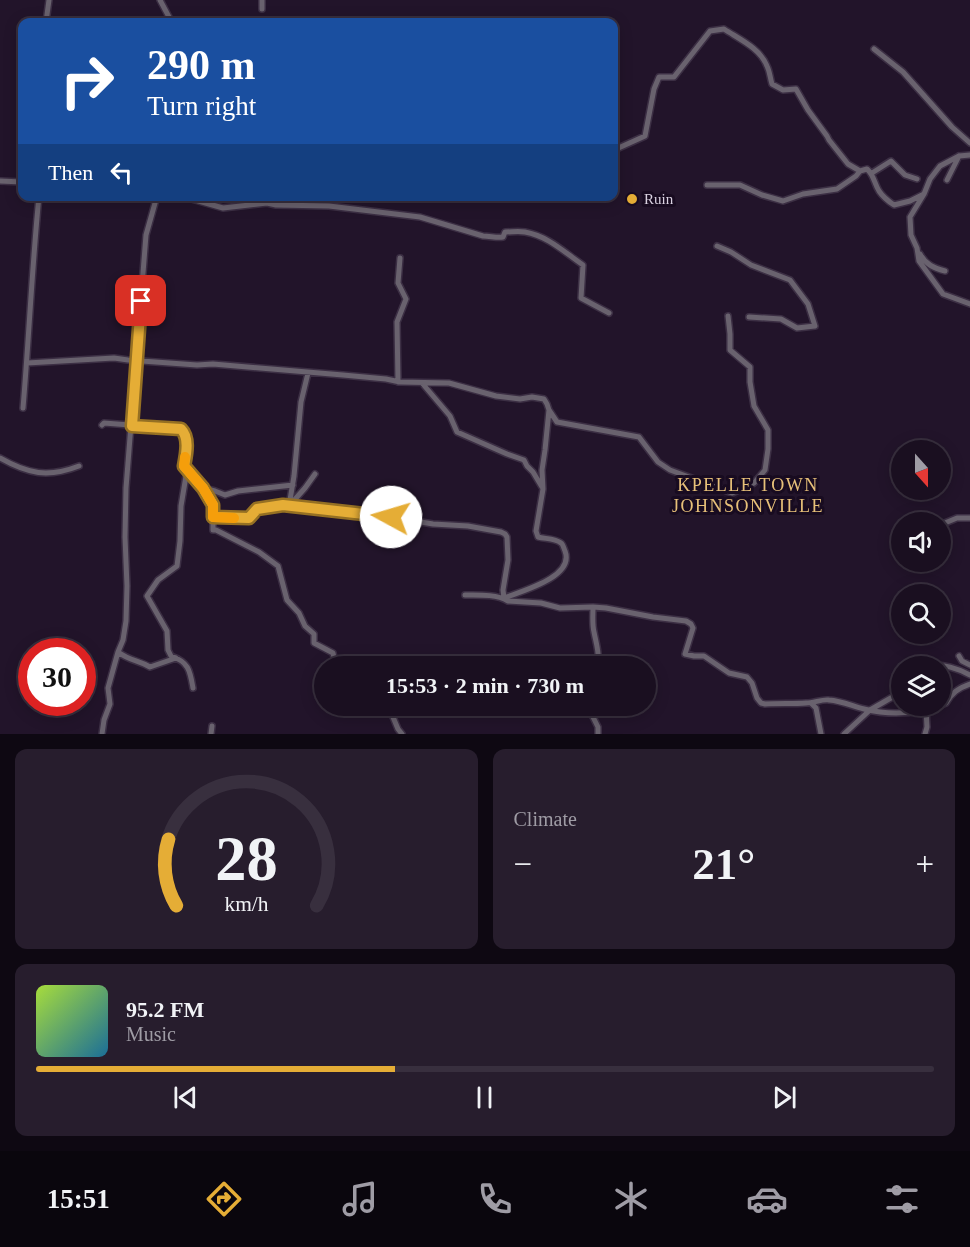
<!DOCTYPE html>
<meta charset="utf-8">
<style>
:root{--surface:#1a0f20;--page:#271d2d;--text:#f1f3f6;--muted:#9f9ca5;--line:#382f3e;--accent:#e5ad36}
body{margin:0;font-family:"Times New Roman",serif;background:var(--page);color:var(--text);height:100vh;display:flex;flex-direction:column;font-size:22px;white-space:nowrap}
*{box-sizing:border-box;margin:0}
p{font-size:20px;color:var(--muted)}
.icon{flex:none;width:33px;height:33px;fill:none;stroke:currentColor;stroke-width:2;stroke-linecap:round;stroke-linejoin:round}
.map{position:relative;height:734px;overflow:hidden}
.sheet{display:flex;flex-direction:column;gap:15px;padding:15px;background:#0e0812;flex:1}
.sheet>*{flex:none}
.banner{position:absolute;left:18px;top:18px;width:600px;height:183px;border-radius:12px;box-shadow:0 3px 15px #0003,0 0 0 2px var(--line);background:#1a4fa0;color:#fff;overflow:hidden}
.needle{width:39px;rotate:159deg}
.buttons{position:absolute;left:891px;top:440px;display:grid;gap:12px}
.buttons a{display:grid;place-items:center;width:60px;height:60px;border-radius:50%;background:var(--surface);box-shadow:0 3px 15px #0003,0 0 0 2px var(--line);font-size:30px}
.speed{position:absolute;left:18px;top:638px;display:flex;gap:12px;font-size:30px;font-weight:700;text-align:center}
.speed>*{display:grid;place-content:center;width:78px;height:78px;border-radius:50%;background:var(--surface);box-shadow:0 3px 15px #0003,0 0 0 2px var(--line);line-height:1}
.speed .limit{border:9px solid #d22;background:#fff;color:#111}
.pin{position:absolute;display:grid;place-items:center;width:51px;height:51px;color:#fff;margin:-26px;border-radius:12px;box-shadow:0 3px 9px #0006}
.me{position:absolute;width:66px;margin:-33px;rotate:276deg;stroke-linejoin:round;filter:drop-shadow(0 0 4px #0008)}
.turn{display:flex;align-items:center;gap:21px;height:126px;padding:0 30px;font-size:27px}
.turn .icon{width:78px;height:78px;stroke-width:2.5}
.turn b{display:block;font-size:42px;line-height:51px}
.then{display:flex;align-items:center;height:57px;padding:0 30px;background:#0003;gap:12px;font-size:22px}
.big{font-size:45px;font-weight:700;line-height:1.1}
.sheet .widget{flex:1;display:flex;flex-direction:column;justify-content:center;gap:9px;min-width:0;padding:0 21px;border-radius:12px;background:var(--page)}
.sheet .dial{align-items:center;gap:0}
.dial svg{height:156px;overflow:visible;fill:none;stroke:var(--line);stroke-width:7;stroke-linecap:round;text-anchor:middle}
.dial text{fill:var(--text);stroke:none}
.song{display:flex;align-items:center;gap:18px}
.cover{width:72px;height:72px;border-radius:9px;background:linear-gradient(135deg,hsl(80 70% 55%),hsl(200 70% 35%))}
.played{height:6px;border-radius:3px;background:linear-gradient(90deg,var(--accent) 40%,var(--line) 40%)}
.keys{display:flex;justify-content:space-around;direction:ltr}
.heat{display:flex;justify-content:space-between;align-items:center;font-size:33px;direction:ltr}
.sheet .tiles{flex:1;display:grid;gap:15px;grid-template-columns:1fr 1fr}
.widget:last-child{grid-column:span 2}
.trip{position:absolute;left:314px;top:656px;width:342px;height:60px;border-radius:30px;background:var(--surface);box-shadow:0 3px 15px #0003,0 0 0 2px var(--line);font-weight:700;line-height:60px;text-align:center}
.tab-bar{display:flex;height:96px;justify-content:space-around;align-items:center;background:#0a060d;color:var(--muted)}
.tab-bar .icon{width:42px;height:42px}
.tab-bar .current{color:var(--accent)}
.tab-bar b{font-size:27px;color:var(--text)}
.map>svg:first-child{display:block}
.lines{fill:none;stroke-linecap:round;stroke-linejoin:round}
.minor-casing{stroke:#3c2f44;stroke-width:8}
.minor{stroke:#69626e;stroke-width:5}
.route-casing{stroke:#957023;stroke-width:15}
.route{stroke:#e5ad36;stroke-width:10}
.slow{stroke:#f59e0b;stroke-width:10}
.poi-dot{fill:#e5ad36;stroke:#180b20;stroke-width:2}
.labels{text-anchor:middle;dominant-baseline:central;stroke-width:6;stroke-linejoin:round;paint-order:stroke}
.poi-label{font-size:15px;fill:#dad2e1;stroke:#180b20;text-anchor:start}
.quarter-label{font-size:18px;letter-spacing:1.5px;fill:#e7c079;stroke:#180b20}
</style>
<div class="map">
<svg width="970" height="734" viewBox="0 0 970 734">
<rect width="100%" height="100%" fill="#22142a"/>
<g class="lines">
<defs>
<path id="minor" d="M160 0 169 17 168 22
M262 9V0
M46 22 49 0
M874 49 903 72 952 127 970 143
M614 150 645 136 654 89 659 77H674L710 31 724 29C739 39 760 48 767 66 770 72 770 78 772 84L783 90 796 89 808 110 827 136 829 140 848 164 860 171
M970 155 959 156 940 166 930 179 924 194 910 217 911 235 917 248 919 261 943 294 970 304
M872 173 891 161 905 175 917 179
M947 180 959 156
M0 181 22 182
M707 185H740L762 195 783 201 803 194 837 189 856 176 860 171 867 169C874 175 874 183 879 191 883 197 888 201 894 205L910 201 924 194
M157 196 146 235 126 488 125 537 127 586 126 621 123 640 118 652C130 661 138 660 150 667L176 658
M181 196 223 208 267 203 276 205 329 206 420 217 483 236C490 236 497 238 503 237L505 232C512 232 518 231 525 232 548 236 564 252 583 265L581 298 609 313
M717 246 731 252 751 265 790 280 808 304 815 326 797 328 781 319 749 317
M920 254C926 265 934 268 945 271
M27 363 114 358 128 360 197 365 213 364 343 375 386 379 400 382 449 383 496 396 520 399 532 397 544 399 547 404 549 410 545 450 542 470 543 489 536 531 538 537C545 539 555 538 561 543 563 544 564 549 565 551 575 577 522 591 504 598
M308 373 301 402 294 476 289 506 391 517 433 524 468 526 501 532 505 534 507 537 508 560 503 590 504 598
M398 382 397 322 406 299 398 283 400 258
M422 383 450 416 457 432 507 454 524 460 527 466 533 472 542 487
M23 408C29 337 32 267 39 196
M549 410 557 422 639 437 658 462 670 470 732 493 754 483 765 470 768 449V430L754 406 750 382V367L730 350V334L728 316
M102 425 104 423 181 429C190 438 186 455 184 466L203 488 215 491 225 495 238 491 293 485
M0 458C28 474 48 478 79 466
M187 470 181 506 180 541 177 566 158 580 147 596 167 631 168 650 171 656C189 662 190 671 193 688
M203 488 213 505V530H216L259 552 278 566 287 600 299 613 305 626 314 634V643L333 653 335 662 339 666
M213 517 249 518 257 509 283 505 289 506 305 488 315 474
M940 525 957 518H970
M465 595C479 595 496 594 508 601L541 603 560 608 593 607 606 608 653 617 686 621 691 624 693 628 685 654 694 656H704L729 673 747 677 752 683 757 698 761 703 765 704C779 703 793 704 806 703 814 703 822 699 829 700 842 701 852 706 864 709 892 716 919 714 946 703 952 693 958 688 970 684
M593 607C593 615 592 624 594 632 596 643 600 654 598 666
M959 656 962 661 970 665
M929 666C942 663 959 669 970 675
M811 703 816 708 821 734
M388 705 398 729 402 734
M595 705 592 715 598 727V734
M102 734 104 720 110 704 108 688 118 652
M211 734 212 726
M844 734 870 710 896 695 902 687
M925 734 927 727 926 710"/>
</defs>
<use href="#minor" class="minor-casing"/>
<use href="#minor" class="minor"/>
</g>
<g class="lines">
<defs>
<path id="route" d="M141 301 132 426 181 429C190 438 186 455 184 466L203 488 213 505V517L249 518 257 509 283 505 391 517"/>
</defs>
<use href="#route" class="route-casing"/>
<use href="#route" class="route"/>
<path class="slow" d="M185 457 184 466 203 488 213 505V517L234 518"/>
</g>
<circle class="poi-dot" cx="632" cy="199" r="6"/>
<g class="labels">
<g class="poi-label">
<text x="644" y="199">Ruin</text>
</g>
<g class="quarter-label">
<text x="748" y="485">KPELLE TOWN<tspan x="748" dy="21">JOHNSONVILLE</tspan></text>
</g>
</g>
</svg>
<div class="buttons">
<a><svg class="needle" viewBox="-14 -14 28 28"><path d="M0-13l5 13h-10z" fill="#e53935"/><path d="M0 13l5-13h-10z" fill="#9f9ca5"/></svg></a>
<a><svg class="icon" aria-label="sound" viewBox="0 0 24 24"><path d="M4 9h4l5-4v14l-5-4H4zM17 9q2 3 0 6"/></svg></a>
<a><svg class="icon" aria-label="search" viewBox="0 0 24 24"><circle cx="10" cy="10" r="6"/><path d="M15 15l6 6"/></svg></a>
<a><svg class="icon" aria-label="layers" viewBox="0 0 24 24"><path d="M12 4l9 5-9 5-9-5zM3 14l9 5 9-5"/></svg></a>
</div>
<div class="speed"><div class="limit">30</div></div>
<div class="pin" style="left:141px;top:301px;background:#d93025"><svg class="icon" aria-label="arrive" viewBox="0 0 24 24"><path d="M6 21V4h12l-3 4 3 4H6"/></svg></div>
<svg class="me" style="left:391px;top:517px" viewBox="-20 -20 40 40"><circle r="19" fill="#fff"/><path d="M0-13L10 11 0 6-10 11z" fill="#e5ad36"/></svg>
<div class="trip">15:53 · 2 min · 730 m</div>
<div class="banner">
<div class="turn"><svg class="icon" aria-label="right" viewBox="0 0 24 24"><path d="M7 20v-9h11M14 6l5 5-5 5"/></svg><div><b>290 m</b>Turn right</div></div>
<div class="then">Then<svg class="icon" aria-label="left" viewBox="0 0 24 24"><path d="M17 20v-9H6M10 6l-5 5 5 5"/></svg></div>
</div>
</div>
<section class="sheet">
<div class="tiles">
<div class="widget dial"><svg viewBox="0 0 100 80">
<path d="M14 69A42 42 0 1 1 86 69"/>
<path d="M14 69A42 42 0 0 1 10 35" stroke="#e5ad36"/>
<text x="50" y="56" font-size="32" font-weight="700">28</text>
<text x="50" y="72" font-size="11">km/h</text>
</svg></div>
<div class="widget"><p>Climate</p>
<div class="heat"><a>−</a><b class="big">21°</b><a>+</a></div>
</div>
<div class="widget">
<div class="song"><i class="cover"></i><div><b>95.2 FM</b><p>Music</p></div></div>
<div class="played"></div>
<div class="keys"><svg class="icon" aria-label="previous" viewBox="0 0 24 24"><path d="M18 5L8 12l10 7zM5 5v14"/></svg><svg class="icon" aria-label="pause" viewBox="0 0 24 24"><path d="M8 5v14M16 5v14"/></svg><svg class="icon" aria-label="next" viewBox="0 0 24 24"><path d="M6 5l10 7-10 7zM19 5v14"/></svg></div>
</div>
</div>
</section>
<nav class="tab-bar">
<b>15:51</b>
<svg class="icon current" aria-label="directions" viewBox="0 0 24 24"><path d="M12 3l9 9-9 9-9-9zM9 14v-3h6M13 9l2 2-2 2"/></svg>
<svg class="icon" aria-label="music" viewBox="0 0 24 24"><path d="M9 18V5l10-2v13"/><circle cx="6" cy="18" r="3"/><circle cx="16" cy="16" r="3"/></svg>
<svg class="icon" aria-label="phone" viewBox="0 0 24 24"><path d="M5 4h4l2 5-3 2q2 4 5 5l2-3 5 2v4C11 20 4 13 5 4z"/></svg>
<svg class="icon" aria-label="climate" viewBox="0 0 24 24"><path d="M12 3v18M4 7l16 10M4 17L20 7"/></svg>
<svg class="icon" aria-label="car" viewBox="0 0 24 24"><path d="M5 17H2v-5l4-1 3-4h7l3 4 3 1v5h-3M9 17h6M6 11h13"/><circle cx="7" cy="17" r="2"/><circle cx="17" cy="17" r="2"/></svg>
<svg class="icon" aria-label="filters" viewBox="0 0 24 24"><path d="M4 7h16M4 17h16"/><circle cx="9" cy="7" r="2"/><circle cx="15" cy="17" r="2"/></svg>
</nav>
